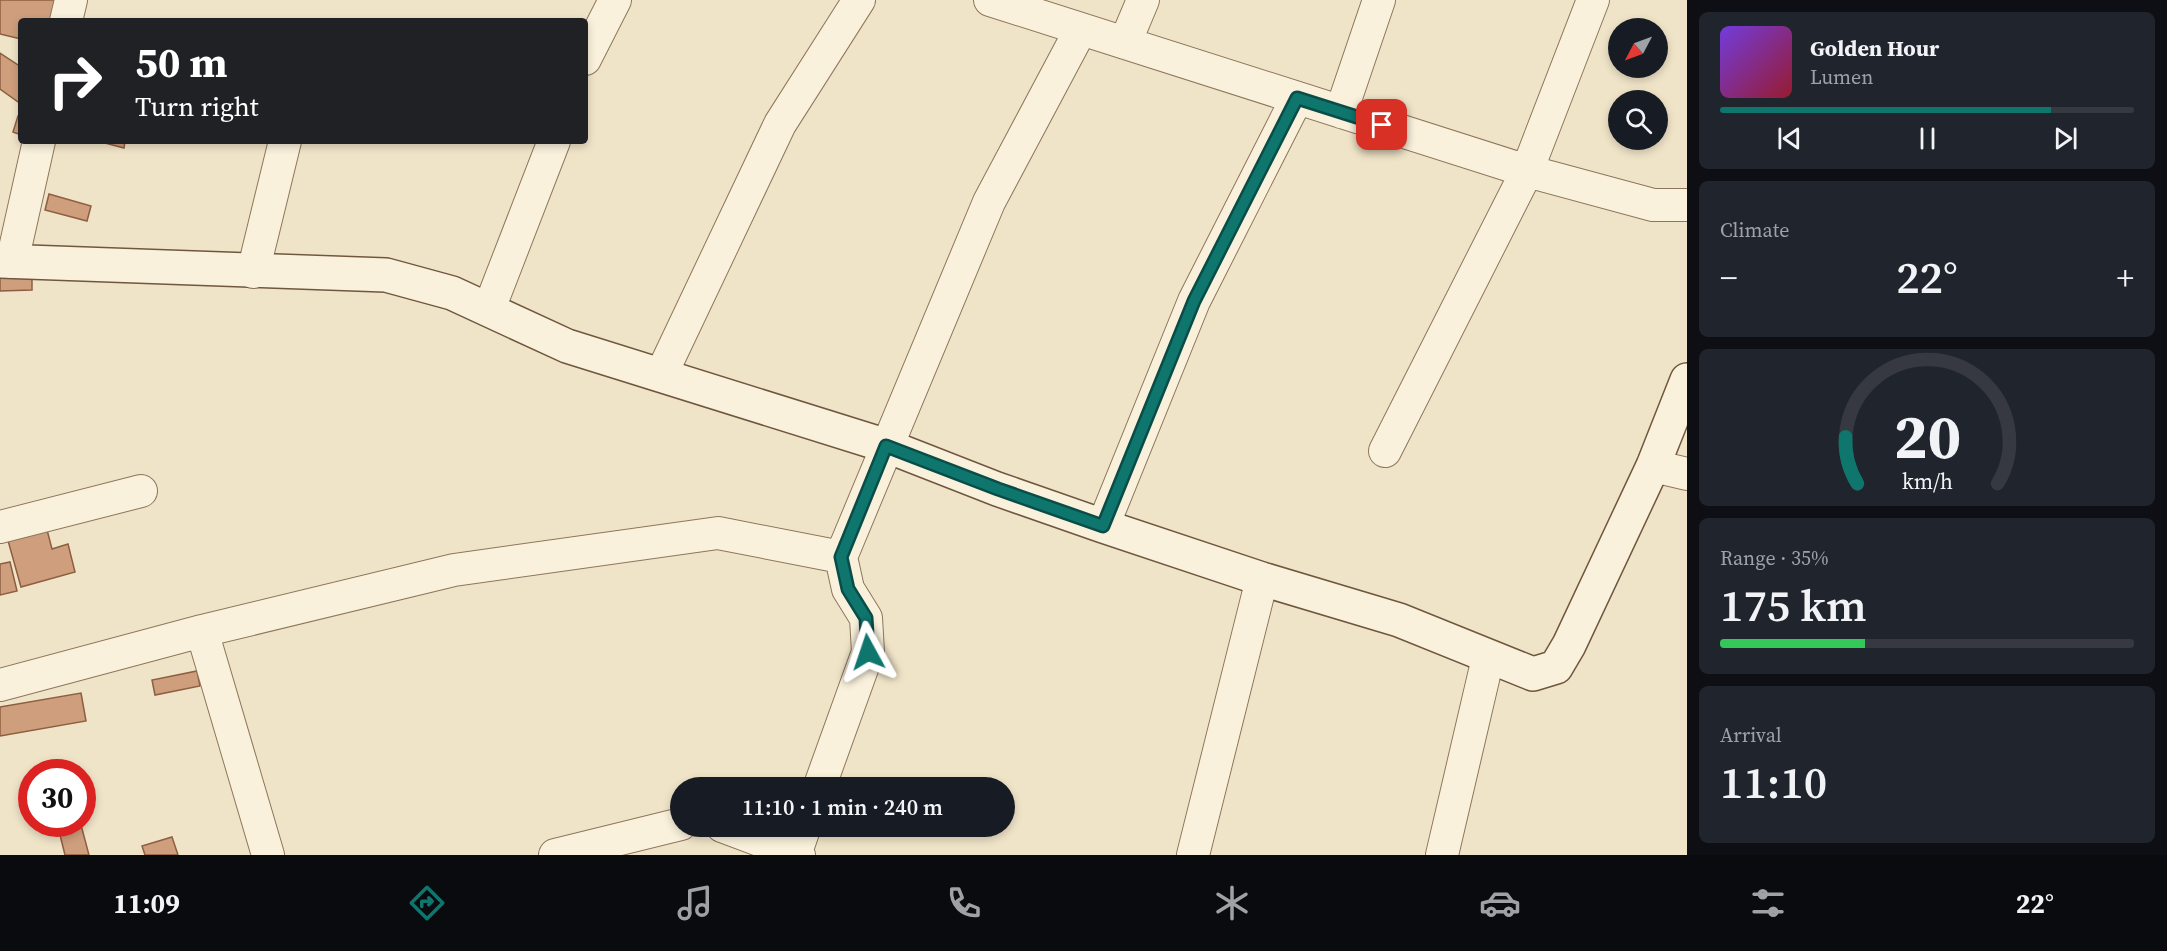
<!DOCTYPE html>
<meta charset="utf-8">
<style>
:root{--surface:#171b24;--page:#20242c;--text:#f1f3f6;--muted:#9ea1a6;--line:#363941;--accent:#0f766e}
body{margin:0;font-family:"Source Serif 4",serif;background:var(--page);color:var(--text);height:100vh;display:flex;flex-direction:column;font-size:22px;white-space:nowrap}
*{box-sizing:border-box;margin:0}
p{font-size:20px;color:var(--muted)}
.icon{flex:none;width:33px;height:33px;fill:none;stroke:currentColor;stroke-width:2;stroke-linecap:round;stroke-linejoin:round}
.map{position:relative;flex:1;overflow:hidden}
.sheet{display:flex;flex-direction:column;gap:12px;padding:12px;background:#0d0f14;width:480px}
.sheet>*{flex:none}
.top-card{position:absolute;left:18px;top:18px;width:570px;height:126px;border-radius:6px;box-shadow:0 3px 9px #0003;background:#202124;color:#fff;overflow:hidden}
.needle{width:39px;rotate:229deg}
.fabs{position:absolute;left:1608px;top:18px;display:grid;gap:12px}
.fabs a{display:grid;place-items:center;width:60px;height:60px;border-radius:50%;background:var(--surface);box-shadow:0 3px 9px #0003;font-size:30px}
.speed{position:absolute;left:18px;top:759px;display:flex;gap:12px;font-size:30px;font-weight:700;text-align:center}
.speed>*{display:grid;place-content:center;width:78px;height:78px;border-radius:50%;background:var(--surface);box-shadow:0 3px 9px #0003;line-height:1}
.speed .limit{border:9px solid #d22;background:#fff;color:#111}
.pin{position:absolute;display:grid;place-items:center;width:51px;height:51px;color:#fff;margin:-26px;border-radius:12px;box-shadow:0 3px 9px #0006}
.me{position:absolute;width:66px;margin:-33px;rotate:355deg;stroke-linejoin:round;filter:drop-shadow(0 0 4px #0008)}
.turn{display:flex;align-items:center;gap:21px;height:126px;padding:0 18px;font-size:27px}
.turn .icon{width:78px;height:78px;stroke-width:2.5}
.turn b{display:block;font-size:42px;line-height:51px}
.big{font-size:45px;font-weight:600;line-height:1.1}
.sheet .widget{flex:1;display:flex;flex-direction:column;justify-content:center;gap:9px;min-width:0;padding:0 21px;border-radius:9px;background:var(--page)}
.sheet .dial{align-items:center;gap:0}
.dial svg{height:156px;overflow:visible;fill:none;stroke:var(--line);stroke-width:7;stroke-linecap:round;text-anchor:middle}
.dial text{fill:var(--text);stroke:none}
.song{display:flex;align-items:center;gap:18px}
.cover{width:72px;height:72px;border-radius:9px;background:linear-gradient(135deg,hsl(260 70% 55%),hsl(350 70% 35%))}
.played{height:6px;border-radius:3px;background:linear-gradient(90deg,var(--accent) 80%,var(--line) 80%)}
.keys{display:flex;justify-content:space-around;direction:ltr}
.heat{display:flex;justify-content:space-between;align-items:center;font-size:33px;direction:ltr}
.charge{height:9px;border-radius:4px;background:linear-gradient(90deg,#34c759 35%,var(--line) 0)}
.trip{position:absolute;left:670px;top:777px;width:345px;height:60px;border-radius:30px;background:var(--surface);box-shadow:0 3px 9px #0003;font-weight:600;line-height:60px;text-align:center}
.tabs{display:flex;height:96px;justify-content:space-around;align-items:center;background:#090b0e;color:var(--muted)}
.tabs .icon{width:42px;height:42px}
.tabs .on{color:var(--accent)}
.tabs b{font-size:27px;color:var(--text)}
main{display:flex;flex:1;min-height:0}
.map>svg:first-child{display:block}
.building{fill:#cf9f7d;stroke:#8d5f41;stroke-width:1.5}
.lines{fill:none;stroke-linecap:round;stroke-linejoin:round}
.street-casing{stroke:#8d765c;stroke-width:34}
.secondary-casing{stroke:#6f573f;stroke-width:36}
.street{stroke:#faf1dc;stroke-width:32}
.secondary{stroke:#faf1dc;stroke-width:33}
.route-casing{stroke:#0a4d48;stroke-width:15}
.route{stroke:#0f766e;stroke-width:10}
</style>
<main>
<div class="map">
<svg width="1687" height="855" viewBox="0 0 1687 855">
<rect width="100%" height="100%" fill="#f0e4c8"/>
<path class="building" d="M0 0H55L50 21H21V39L0 34Z
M0 53 21 67V104L0 89Z
M18 116 21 117V135L13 132Z
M106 141H125L124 148 105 143Z
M49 194 91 206 87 221 45 210Z
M0 277H32V290L0 291Z
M46 526 52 549 68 544 75 572 21 587 7 537Z
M10 562 17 591 0 595V564Z
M197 671 200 686 155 695 152 680Z
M81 693 86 721 0 736V707Z
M81 825 89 855H65L59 831Z
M172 837 178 855H145L142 846Z"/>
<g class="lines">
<defs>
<path id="street" d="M990 0 1527 171 1653 205H1687
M66 21 71 0
M1125 43 1143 0
M585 59 615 0
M1341 112 1379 0
M12 262 39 141
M253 272 285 141
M489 309 554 141
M661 375 780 124 859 0
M1385 451 1527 171 1593 0
M1653 466 1687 474
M1103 526 1194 301 1297 98
M0 527 141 491
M202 631 268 855
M0 685 202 631 454 570 718 533 841 557
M819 788 868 652 866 618 848 589 841 557 989 202 1081 29
M722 826 799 855
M555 855 681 824
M795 855 805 826
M1193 855 1262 579
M1442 855 1488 658"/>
<path id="secondary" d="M0 261 386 275 452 293 567 346 887 446 997 489 1103 526 1262 579 1399 620 1533 674 1556 667 1569 645 1653 466 1687 380"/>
</defs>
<use href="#street" class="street-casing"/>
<use href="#secondary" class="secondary-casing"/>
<use href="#street" class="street"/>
<use href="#secondary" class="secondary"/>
</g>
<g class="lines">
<defs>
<path id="route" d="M868 652 866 618 848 589 841 557 886 446 998 489 1103 526 1194 301 1297 98 1382 125"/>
</defs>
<use href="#route" class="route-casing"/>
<use href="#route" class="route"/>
</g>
</svg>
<div class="fabs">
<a><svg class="needle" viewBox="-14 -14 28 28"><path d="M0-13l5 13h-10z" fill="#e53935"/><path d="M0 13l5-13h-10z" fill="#9ea1a6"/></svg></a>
<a><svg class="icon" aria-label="search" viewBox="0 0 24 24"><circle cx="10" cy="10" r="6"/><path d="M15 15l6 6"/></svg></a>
</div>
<div class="speed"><div class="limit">30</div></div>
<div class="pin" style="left:1382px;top:125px;background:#d93025"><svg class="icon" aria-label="arrive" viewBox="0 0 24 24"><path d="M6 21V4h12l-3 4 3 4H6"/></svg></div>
<svg class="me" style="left:868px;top:652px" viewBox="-20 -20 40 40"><path d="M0-17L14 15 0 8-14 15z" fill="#0f766e" stroke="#fff" stroke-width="4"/></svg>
<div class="trip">11:10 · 1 min · 240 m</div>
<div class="top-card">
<div class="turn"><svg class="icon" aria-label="right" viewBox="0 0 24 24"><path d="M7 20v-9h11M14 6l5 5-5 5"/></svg><div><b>50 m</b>Turn right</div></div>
</div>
</div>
<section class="sheet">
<div class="widget">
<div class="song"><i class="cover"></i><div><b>Golden Hour</b><p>Lumen</p></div></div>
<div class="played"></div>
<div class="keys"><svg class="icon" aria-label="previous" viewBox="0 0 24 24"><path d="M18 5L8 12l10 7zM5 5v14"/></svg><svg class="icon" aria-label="pause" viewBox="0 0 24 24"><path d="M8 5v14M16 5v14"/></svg><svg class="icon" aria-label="next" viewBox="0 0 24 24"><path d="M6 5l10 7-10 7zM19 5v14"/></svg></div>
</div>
<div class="widget"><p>Climate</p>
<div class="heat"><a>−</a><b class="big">22°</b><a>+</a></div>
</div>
<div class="widget dial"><svg viewBox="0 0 100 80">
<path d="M14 69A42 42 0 1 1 86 69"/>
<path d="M14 69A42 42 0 0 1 8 45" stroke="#0f766e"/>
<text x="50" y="56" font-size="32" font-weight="700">20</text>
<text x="50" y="72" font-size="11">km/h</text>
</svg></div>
<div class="widget"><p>Range · 35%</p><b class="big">175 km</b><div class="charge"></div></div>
<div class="widget"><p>Arrival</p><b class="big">11:10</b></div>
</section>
</main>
<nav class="tabs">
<b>11:09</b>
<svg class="icon on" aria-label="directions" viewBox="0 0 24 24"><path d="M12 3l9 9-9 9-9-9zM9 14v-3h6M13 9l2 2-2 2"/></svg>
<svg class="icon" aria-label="music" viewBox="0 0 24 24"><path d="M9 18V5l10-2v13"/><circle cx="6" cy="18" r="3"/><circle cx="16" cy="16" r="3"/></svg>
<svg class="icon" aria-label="phone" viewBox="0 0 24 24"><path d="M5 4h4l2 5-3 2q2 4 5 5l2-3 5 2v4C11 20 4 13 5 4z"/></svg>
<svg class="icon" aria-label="climate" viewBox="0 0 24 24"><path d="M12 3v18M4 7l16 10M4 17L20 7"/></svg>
<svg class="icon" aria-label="car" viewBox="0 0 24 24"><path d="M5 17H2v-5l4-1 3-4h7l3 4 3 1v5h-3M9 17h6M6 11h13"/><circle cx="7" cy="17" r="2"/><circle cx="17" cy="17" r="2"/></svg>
<svg class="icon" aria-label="filters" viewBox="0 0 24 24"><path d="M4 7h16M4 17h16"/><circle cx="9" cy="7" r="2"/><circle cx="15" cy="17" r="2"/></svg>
<b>22°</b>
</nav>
